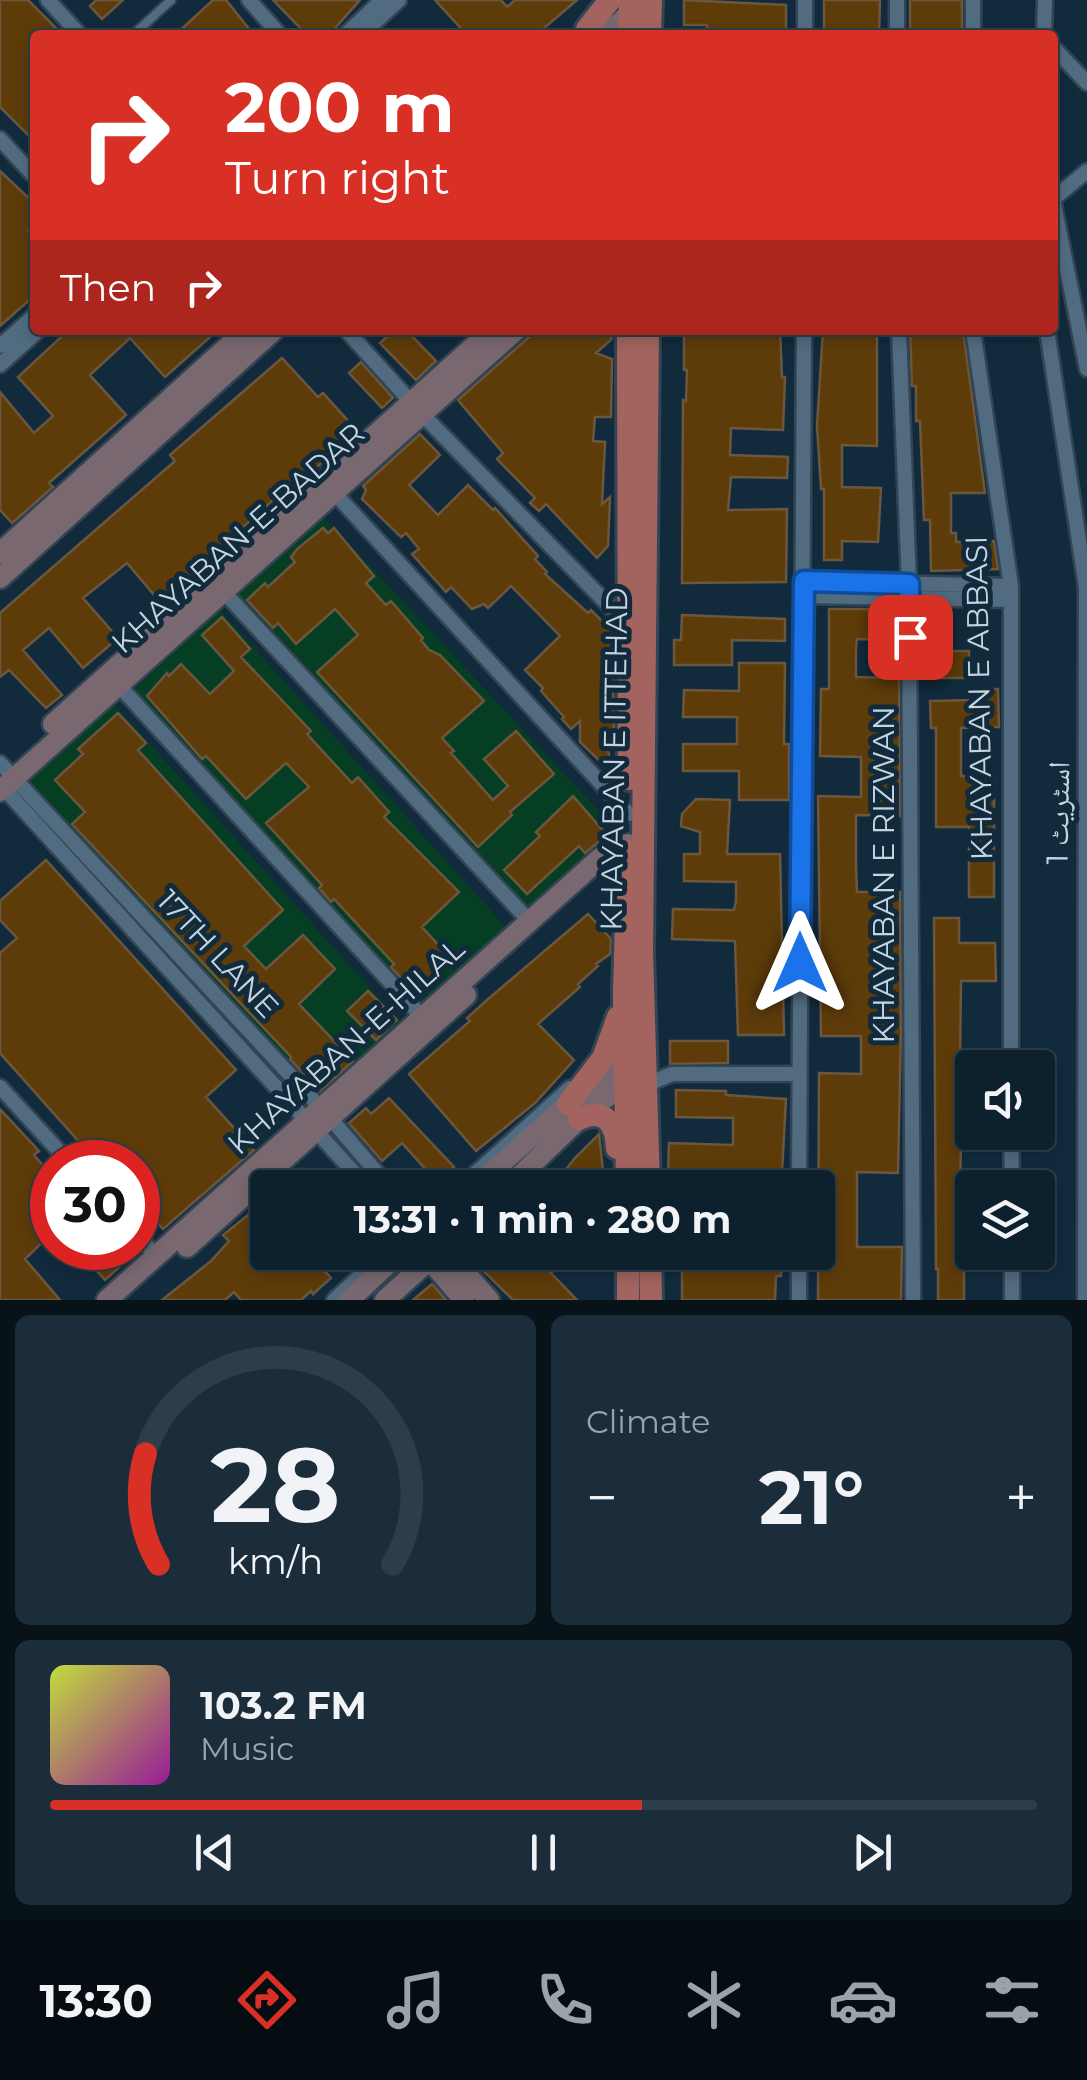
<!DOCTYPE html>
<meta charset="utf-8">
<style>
:root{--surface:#0d202e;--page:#1b2d3a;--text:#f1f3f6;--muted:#9aa3aa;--line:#2d3e4a;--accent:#d93025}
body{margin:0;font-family:Montserrat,"Noto Naskh Arabic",sans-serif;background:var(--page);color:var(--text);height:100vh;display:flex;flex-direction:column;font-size:38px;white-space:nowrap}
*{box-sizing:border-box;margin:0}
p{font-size:32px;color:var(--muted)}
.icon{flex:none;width:55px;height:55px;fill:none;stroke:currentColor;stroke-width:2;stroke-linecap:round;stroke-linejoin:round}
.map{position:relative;height:1300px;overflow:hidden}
.panel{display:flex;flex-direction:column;gap:15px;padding:15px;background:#071219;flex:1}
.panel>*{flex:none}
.banner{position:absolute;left:30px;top:30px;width:1028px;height:305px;border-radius:10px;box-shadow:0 5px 15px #0003,0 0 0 2px var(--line);background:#d93025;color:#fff;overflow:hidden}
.tools{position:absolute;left:955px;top:1050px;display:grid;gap:20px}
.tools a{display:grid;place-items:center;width:100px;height:100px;border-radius:10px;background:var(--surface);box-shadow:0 5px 15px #0003,0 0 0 2px var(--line);font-size:50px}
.speed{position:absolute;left:30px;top:1140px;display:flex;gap:20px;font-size:50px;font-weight:700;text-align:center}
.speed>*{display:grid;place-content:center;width:130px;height:130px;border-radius:50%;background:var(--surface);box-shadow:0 5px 15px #0003,0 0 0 2px var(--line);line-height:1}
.speed .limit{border:15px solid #d22;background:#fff;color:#111}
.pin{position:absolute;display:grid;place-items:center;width:85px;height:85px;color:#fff;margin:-42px;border-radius:20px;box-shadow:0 5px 15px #0006}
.me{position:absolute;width:110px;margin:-55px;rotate:0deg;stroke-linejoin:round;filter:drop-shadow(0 0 8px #0008)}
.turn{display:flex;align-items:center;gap:35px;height:210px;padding:0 30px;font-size:45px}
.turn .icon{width:130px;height:130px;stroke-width:2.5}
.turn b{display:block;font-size:70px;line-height:85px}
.then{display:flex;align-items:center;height:95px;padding:0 30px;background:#0003;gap:20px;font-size:38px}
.big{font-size:75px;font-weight:700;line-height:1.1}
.panel .tile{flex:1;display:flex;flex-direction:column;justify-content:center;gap:15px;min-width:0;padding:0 35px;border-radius:15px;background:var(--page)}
.panel .dial{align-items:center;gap:0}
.dial svg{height:260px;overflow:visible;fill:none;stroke:var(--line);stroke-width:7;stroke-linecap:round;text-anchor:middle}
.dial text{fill:var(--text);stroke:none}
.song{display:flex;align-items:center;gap:30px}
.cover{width:120px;height:120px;border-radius:15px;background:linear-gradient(135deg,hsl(70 70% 55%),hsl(300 70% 35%))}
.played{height:10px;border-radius:5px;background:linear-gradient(90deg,var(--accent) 60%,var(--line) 60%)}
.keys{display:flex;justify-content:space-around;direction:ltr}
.heat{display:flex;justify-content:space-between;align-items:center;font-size:55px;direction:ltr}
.panel .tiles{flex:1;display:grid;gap:15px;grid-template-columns:1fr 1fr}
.tile:last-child{grid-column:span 2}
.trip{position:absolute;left:250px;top:1170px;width:585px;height:100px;border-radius:10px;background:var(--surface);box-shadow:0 5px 15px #0003,0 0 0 2px var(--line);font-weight:700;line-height:100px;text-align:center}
.dock{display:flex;height:160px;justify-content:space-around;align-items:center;background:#050d12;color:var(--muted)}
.dock .icon{width:70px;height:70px}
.dock .current{color:var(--accent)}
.dock b{font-size:45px;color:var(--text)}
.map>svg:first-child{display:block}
.green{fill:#053e23}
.building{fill:#5e3c0a;stroke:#6b563e;stroke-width:2.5}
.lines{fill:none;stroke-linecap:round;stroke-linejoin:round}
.lane-casing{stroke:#334554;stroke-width:12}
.street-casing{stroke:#334554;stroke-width:19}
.secondary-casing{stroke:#334554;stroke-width:25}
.primary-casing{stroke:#334554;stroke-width:28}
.lane{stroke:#516c81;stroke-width:8}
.street{stroke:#516c81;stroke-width:14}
.secondary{stroke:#7a6870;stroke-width:20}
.primary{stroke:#a3645f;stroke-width:22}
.route-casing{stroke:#114b97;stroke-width:25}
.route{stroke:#1a73e8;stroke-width:18}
.labels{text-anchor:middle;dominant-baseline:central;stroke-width:10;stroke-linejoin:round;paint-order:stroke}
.street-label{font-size:30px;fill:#c5d4df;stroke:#112b3d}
</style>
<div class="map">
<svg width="1087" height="1300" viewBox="0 0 1087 1300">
<rect width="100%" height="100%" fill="#112b3d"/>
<path class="green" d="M327 520 610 823V838L528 910 238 599V591L318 521Z
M220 610 512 934 417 1019 132 692Z
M110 700 402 1023 307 1109 21 781Z"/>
<path class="building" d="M0 0H28L63 35H35V142L0 107Z
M96 0H123L102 19 90 6Z
M213 0H226L254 35H175Z
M273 0H360L329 35H307Z
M435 0H501L507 7 515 0H577L536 35H467Z
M684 0 786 5V35H707V25H684Z
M824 0H880L879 35H824Z
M910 0H962V32L910 33Z
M0 171 35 204V224L28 230 35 238V295L0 326Z
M73 330H218L165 377 130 338 92 373 90 375 126 415 49 483 53 487 12 523 0 510V392L34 433 53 416 18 377 61 337Z
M394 330H406L436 361 416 380 380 343Z
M537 330H604L612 339 596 353 612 359 611 417H595L593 441 605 442 602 504 610 497 608 546 597 558 546 504 539 511 530 503 535 498 497 459 503 453 458 400Z
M684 330H780L782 377H785L783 430 731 428 730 455 788 457 787 478 731 477 728 510 787 509 786 582 682 583 683 400 686 401 687 370H684Z
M823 330H877V446L842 445V487L881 488 878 542 842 541V560H824V489H821L817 426Z
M910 330H963L985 493H951V533H956V542L994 541 998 569 931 571 930 520H924L920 421H916V386H912Z
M282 358 318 397 323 393 358 432 282 497 280 494 160 602 127 563 83 598 118 638 83 668 49 628 23 650 62 695 46 708 9 670 0 677V613L175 461 170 455Z
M361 362 393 398 382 408 349 373Z
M420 434 440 455 409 485 438 515 468 485 493 510 495 508 538 556 535 559 547 572 545 574 588 613 591 610 612 631 614 738 607 747 610 758 603 764 580 742V721L571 729 562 719 564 717 541 691 543 688 525 670 560 636 511 586 488 608 484 604 472 609 451 587 446 592 412 554 419 549 406 533 401 537 362 499 366 490 363 486Z
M323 528 328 533 334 528 374 576 366 583 386 605 391 601 423 638 421 640 429 650 440 655 484 701 442 738 454 751 451 753 493 800 508 786 484 759 516 731 554 774 510 812 512 815 478 847 317 672 358 635 335 609 296 644 278 623 273 628 247 600 265 583 268 587 295 562 291 557 297 549Z
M829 609H899V640L857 639 856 649V677L899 678 900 816 856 815V865L857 892H900L901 1030 898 1173 857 1172V1247H902L901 1300H818L819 1073 861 1074V1036H821L818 796 861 797V757L820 756 821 689H829Z
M682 615 785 619V641L732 640V665H674V640H681Z
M222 617 250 649 241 657 311 731 307 734 352 783 358 777 389 812 384 817 459 892 422 927 453 961 416 994 391 967 394 964 334 899 331 902 319 888 322 885 266 823 309 787 286 763 246 799 206 756 202 759 147 696 167 673 169 676 181 664 210 694 234 671 202 635Z
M932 651H969V678H933Z
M739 663H785L784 744H789V800H739V771H683V744H737V717H683L684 690 739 691Z
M973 689H998L999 727 961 728V776H994V897H969V827H936V728H931L930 701 973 700Z
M118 713 146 743 138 750 283 910 244 946 266 969 303 935 335 969 299 1004 353 1061 320 1091 290 1059 291 1057 72 824 85 812 55 780 83 754 78 749Z
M573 796 607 835 585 853 579 846 527 894 504 870 540 836 536 832Z
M696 799 730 800 727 854H780L784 1035H738L735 941 672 939 673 909 734 910 736 901V882L684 881V854H700V832L681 826 682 814Z
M46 860 236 1070 206 1097 254 1150 163 1229 138 1201V1162H97L0 1053V953L17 938 0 920V901Z
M588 914 611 939 610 954 596 964 598 966 578 984 580 987 538 1024 574 1060 535 1103 476 1151 409 1074 470 1021 467 1018 487 1000Z
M934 918H959V943H995L996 981H961L960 1063H972V1132H995V1144H961L959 1229H972V1252H995V1266H964V1300H938V1269H936Z
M368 991 397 1020 376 1040 347 1011Z
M670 1041H728V1063L670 1064Z
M676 1090 726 1091V1095L786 1099 782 1172 730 1170V1176L668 1174 669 1143 733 1145V1118L676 1117Z
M389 1098 454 1167 437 1182 402 1143 382 1161 349 1123 366 1108 371 1114Z
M0 1109 39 1151 34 1155 52 1176V1233L25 1259 60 1300H0Z
M599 1134 605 1188H551L575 1158Z
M303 1169 320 1188H282Z
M268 1199V1252H307L331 1278 313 1294 311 1291 301 1300H241L234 1292 225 1300H162L211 1261 229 1241 223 1235Z
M76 1248H126L133 1255 105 1280Z
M474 1252H573L551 1273 577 1300H513L469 1257Z
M682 1252 782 1254 781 1276H776L775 1300H682Z
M432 1284 446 1300H413Z"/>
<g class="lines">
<defs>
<path id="lane" d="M133 35 171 0"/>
<path id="street" d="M48 0 80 35
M249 0 280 35
M345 35 382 0
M361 35 399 0
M805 35V0
M897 35V0
M973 35V0
M1044 35 1045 0
M1052 46 1087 83
M0 139 35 177
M1052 200 1087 171
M1053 200 1087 369
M346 330 421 413 627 624
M899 330 909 584 913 1300
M973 330 1011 586V1068
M1047 330 1086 587 1085 1300
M0 346 35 315
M0 365 39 330
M330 488 629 814
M804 581 1011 586
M223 591 530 922
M804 596 1011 600
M113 679 422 1017
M0 763 331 1119 390 1188
M0 784 368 1188
M648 1084 672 1074H799
M0 1087 69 1162
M1011 1132 1012 1188
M459 1188 570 1088
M799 1188 804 330
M138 1236 156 1256
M799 1252V1300
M1012 1252V1300
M334 1300 359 1277"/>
<path id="secondary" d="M605 35 627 16 641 15
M0 553 246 330
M0 578 274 330
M53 724 492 330
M0 791 516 330
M474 1188 568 1104 627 1061H638
M507 1188 579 1119 627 1081 634 1082
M187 1247 466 995
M423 1252 464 1300
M447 1252 489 1300
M107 1300 598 860 612 850 628 844
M349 1300 401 1252
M385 1300 438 1252"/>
<path id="primary" d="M587 29 610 0
M629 35 630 0
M650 35 651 0
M628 330 629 779
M648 330 642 952 649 1188
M568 1104 603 1058 618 1017
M579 1119C605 1107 616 1124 617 1148
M627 1188 624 994 628 851
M628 1252V1300
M650 1252 651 1300"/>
</defs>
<use href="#lane" class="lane-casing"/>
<use href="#street" class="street-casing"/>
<use href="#secondary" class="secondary-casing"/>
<use href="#primary" class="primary-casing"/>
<use href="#lane" class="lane"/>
<use href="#street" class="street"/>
<use href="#secondary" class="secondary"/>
<use href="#primary" class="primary"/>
</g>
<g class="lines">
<defs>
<path id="route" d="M800 963 804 581 909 584 910 637"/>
</defs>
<use href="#route" class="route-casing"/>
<use href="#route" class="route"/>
</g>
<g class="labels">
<g class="street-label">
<text transform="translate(238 538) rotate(-42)">KHAYABAN-E-BADAR</text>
<text transform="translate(979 698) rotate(-91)">KHAYABAN E ABBASI</text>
<text transform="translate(614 759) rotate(-89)">KHAYABAN E ITTEHAD</text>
<text transform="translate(1058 813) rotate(-89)">اسٹریٹ 1</text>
<text transform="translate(883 875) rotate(-90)">KHAYABAN E RIZWAN</text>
<text transform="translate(218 954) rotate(47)">17TH LANE</text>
<text transform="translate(346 1046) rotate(-42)">KHAYABAN-E-HILAL</text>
</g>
</g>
</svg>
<div class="tools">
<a><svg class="icon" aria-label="sound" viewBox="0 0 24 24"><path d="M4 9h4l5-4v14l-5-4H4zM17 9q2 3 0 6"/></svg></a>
<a><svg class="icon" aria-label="layers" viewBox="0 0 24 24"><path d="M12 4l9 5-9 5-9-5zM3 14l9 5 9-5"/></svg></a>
</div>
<div class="speed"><div class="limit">30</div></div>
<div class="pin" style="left:910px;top:637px;background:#d93025"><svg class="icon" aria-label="arrive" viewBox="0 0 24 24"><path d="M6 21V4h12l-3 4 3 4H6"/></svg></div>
<svg class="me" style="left:800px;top:963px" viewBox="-20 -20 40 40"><path d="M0-17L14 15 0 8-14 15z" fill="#1a73e8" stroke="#fff" stroke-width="4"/></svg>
<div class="trip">13:31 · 1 min · 280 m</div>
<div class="banner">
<div class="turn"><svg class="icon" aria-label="right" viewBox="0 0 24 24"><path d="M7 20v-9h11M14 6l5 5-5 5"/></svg><div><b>200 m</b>Turn right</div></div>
<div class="then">Then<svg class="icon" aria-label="right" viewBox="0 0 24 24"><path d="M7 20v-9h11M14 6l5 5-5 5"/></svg></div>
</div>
</div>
<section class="panel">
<div class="tiles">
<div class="tile dial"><svg viewBox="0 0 100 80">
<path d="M14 69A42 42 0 1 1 86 69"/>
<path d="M14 69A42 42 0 0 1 10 35" stroke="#d93025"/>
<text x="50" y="56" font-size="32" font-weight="700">28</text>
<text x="50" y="72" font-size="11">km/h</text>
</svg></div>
<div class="tile"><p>Climate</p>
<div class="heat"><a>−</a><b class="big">21°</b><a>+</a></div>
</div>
<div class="tile">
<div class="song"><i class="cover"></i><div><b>103.2 FM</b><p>Music</p></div></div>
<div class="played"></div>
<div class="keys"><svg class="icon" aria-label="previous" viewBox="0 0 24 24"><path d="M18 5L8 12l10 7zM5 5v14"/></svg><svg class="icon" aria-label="pause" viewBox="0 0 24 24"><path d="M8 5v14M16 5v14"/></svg><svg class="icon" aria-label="next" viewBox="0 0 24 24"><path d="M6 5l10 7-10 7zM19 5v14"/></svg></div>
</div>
</div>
</section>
<nav class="dock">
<b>13:30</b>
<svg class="icon current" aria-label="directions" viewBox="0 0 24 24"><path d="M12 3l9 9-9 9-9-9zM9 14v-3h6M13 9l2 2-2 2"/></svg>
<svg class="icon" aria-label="music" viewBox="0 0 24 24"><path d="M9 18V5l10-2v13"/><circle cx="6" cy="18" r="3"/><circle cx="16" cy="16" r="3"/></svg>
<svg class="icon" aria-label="phone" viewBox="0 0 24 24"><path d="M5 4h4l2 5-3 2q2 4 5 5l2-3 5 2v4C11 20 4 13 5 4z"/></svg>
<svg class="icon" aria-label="climate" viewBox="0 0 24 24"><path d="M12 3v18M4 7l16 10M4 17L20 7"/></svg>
<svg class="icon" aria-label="car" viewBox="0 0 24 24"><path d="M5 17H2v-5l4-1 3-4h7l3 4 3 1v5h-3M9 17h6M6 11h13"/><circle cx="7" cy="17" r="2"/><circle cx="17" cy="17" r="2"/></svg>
<svg class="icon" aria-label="filters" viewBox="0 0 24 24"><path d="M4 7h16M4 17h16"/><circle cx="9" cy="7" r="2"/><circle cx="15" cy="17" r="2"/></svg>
</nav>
